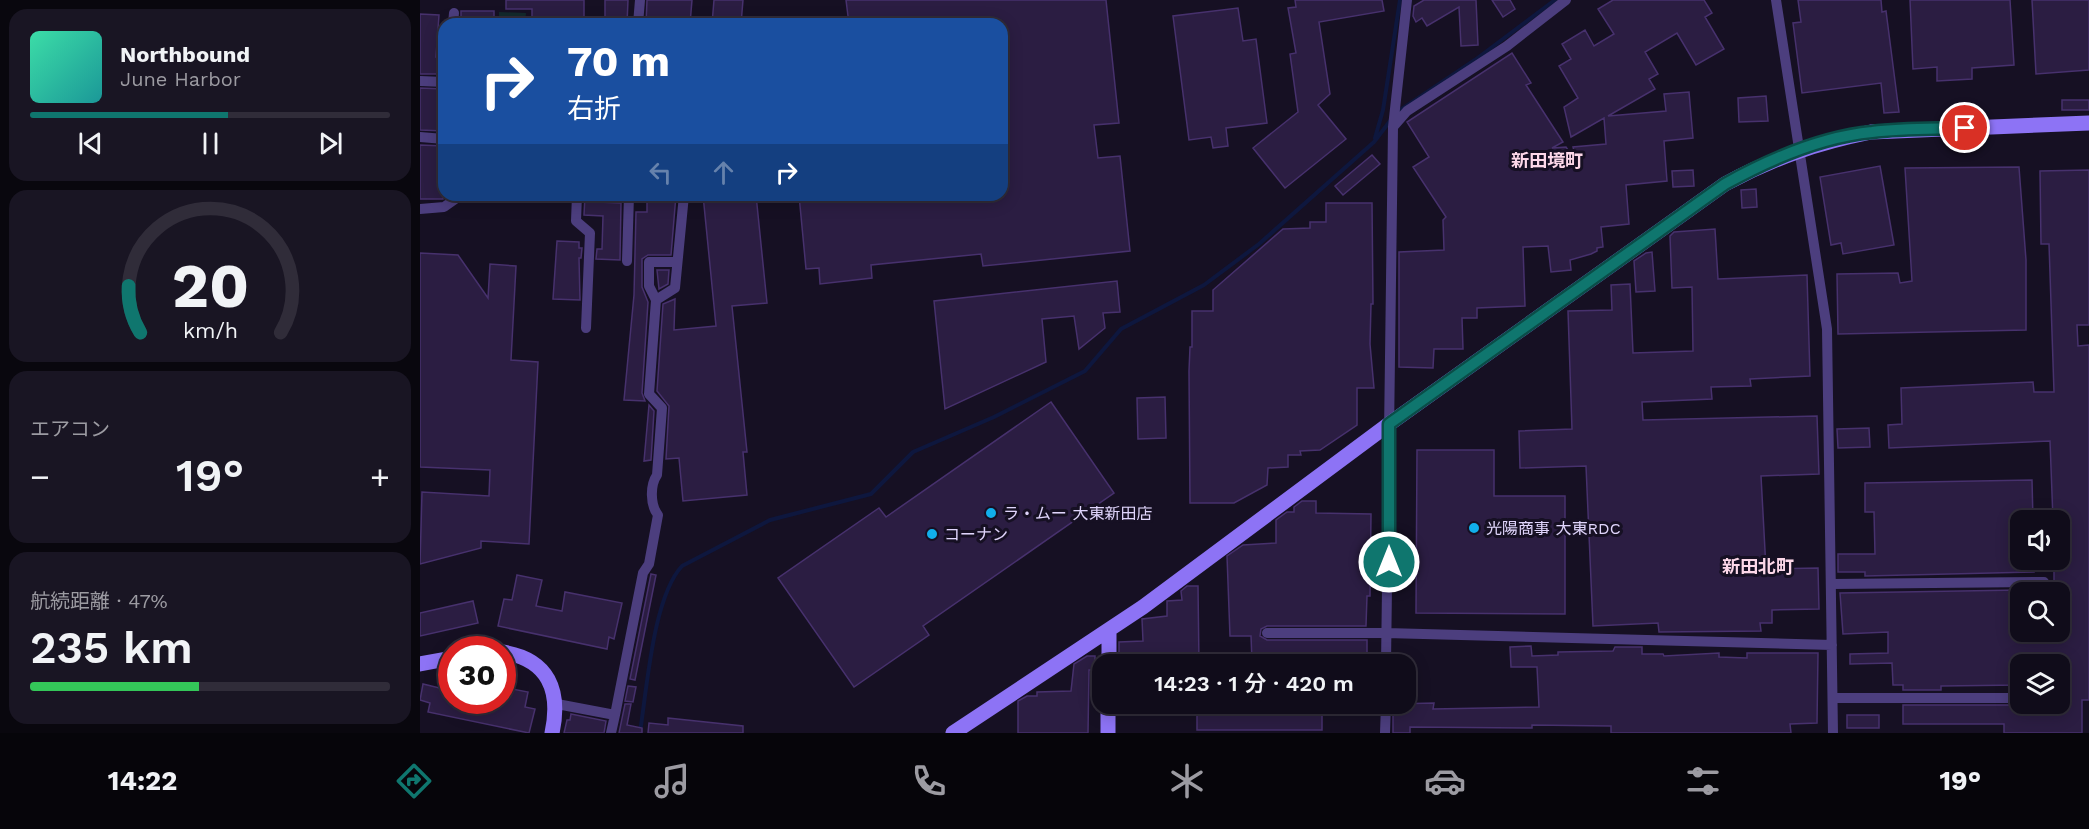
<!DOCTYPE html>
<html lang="ja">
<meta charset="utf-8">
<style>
:root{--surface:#100c1a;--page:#191523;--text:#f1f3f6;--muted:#9c9ba2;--line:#302c39;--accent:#0f766e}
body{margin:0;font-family:"Work Sans","Noto Sans JP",sans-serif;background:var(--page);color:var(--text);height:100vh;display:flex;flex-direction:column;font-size:22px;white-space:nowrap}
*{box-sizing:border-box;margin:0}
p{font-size:20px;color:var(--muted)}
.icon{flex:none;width:33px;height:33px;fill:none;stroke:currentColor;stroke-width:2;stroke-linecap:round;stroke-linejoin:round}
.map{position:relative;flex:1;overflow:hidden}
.drawer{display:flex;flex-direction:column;gap:9px;padding:9px;background:#09070e;width:420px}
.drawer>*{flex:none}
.top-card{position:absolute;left:18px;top:18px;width:570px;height:183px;border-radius:18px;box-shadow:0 3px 15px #0003,0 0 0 2px var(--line);background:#1a4fa0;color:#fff;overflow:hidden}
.fabs{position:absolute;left:1590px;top:510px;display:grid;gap:12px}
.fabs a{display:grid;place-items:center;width:60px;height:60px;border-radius:12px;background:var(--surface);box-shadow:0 3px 15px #0003,0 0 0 2px var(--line);font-size:30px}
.speed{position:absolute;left:18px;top:636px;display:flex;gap:12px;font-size:30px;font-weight:700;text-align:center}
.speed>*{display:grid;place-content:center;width:78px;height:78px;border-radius:50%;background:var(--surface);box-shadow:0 3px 15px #0003,0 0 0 2px var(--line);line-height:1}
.speed .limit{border:9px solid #d22;background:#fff;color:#111}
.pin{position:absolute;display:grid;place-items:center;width:51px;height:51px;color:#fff;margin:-26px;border:3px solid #fff;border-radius:50%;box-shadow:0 2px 6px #0007}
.me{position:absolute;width:66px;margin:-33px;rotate:0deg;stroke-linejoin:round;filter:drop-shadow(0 0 4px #0008)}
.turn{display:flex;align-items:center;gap:21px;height:126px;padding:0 30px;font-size:27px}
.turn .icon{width:78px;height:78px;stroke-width:2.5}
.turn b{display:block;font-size:42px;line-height:51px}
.lanes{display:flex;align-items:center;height:57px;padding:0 30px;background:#0003;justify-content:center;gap:30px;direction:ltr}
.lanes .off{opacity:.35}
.big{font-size:45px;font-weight:600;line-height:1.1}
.drawer .card{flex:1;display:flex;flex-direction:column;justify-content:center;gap:9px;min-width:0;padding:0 21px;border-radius:18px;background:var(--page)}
.drawer .dial{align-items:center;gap:0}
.dial svg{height:156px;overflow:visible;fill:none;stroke:var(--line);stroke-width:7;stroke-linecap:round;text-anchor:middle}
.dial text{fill:var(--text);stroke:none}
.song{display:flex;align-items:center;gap:18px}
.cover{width:72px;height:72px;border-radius:9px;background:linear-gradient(135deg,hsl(160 70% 55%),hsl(180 70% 35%))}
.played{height:6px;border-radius:3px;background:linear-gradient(90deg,var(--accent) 55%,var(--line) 55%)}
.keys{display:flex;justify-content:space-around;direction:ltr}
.heat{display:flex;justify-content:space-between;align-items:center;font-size:33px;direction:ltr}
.charge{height:9px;border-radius:4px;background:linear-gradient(90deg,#34c759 47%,var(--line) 0)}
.trip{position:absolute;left:672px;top:654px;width:324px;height:60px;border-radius:18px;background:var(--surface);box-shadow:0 3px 15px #0003,0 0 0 2px var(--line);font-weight:600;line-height:60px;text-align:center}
.tab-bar{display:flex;height:96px;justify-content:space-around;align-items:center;background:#06050a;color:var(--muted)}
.tab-bar .icon{width:42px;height:42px}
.tab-bar .current{color:var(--accent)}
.tab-bar b{font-size:27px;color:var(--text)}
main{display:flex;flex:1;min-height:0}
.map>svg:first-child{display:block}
.green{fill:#13292c}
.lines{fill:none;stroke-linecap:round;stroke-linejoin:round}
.stream{stroke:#0e173e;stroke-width:4}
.building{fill:#2b1d42;stroke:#47316d;stroke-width:1.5}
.street{stroke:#4c3e7e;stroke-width:10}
.secondary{stroke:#8d73f5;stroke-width:15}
.route-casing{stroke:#0a4d48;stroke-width:15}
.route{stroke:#0f766e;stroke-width:10}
.poi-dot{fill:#11afeb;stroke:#161023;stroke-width:2}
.labels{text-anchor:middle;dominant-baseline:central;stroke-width:6;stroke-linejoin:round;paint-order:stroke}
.poi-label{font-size:16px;fill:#e0d5fc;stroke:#161023;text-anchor:start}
.neighbourhood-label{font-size:18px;font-weight:bold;fill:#fcd7e8;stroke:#161023}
</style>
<main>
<section class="drawer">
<div class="card">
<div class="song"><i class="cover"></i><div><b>Northbound</b><p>June Harbor</p></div></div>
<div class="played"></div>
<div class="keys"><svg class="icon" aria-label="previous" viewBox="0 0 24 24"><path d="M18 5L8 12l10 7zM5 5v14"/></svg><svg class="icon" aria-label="pause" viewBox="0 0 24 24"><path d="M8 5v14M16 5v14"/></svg><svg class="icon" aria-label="next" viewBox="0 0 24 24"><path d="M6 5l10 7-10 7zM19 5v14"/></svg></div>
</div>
<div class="card dial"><svg viewBox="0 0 100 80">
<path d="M14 69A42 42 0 1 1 86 69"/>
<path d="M14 69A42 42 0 0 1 8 45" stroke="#0f766e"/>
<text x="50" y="56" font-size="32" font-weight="700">20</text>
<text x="50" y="72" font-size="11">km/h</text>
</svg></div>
<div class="card"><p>エアコン</p>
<div class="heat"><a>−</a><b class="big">19°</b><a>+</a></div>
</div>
<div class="card"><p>航続距離 · 47%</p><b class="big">235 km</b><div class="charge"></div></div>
</section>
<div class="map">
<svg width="1669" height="733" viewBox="0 0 1669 733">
<rect width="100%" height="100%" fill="#161023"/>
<path class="green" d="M79 12 106 13 105 24H79Z"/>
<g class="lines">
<path class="stream" d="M979 111 1055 60 1135 0
M955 138 963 110 980 0
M220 732C227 689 233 597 262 566L350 520 451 494 493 452 574 417 665 371 701 329 784 285 839 244 954 142 970 121"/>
</g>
<path class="building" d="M86 0H164V24H112V9H86Z
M185 0H208L207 24H185Z
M227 0H272L270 24H226Z
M294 0H323L321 24H292Z
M426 0H686L699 123 674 125 678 158 700 156 710 251 563 266 561 254 451 265 452 278 400 284 399 268 386 269 379 195H582V24H429Z
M875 0H962L964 11 899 22 910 94 898 105 926 139 865 188 833 148 878 112 870 54 876 53 868 8 876 7Z
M1004 0H1056L1058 45 1041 46 1039 7 1007 26 1002 18 996 22 993 16 994 6Z
M1072 0H1090L1095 9 1083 17Z
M1193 0H1284L1292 13 1285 17 1304 49 1276 65 1257 33 1225 52 1238 74 1229 79 1235 89 1188 116 1246 111 1244 94 1269 92 1273 138 1244 141 1247 181 1206 185 1209 224 1181 227 1183 247 1177 248V251L1171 254 1150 260 1151 270 1131 272 1128 246 1103 247 1105 306 1057 308V318H1042L1043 349H1014L1013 368 979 367V252L1024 250 1023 220 1026 217 993 167 1009 157 987 122 1092 53 1111 83 1106 85 1143 142 1132 148 1146 147 1157 163 1153 147 1186 144 1184 118 1151 137 1144 107 1158 98 1139 66 1151 59 1142 44 1165 30 1174 46 1194 34 1178 9Z
M1378 0H1461L1462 12 1466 11 1479 112 1464 113 1461 83 1382 93 1373 23 1381 22Z
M1490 0H1590L1594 65 1552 68V79L1517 81V67L1493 69Z
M1612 0H1669V70L1616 74Z
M818 8 823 41 836 39 847 123 806 128 808 146 793 148 791 137 769 140 753 16Z
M41 11H74V24H41Z
M0 14 19 15 16 57 24 58V74H0Z
M0 88 24 89V131L0 130Z
M1346 96 1348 121 1319 122 1318 98Z
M1642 100H1669V110H1642Z
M0 145 24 146 23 199H0Z
M952 155 960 164 923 195 915 186Z
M1460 166 1474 245 1423 254 1421 243 1411 245 1400 177Z
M1599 167 1606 260V330L1418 334 1417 274 1478 273 1480 283 1492 281 1485 168Z
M1273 170 1274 186 1253 187 1252 171Z
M1669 170V325H1657L1658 346 1669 345V700H1662V733H1584V724H1483V705H1640V664H1626V660H1600V685L1521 686V690H1483V685H1473L1472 663 1430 664V654L1468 653V632L1423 634 1420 593 1600 590V632H1640V592H1634V560H1640V520H1633L1630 441 1469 448 1468 425 1482 424 1481 388 1613 382 1614 392H1634L1629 244H1621L1620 171Z
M1336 189 1337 207 1322 208 1321 190Z
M165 195 179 196 178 202 201 203 200 260 176 259 177 249H182L183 216 164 215Z
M227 195H256L251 255H228L222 259V287L228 302 222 393 225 401 204 400 214 295 216 212H227Z
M283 195H336L347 303 312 306 327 452H323L327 495 263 501 259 458 246 459 249 406 237 391 243 304 255 299 254 330 296 326Z
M906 203H952L953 304H951L950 344 954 388H937V425L900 450 880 451 881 455H868V467L848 468 847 485 814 503H770L769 371 770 347H772V311H793V290L863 229 890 228V222H906Z
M1295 229 1298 279 1387 275 1390 376 1330 379 1331 386 1291 387 1292 399 1222 402 1223 420 1397 416 1399 474 1341 476 1346 569 1398 568 1399 609 1352 610V623H1340L1341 631 1239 632 1238 623 1173 626 1166 466 1100 468 1099 431 1152 429 1148 311 1192 310 1191 285 1210 284 1213 353 1273 351 1272 287 1252 288 1250 236 1254 232Z
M137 241 159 242V248H162L161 258H159L160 300 133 299Z
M1232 252 1235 291 1216 292 1214 261 1226 253Z
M0 253 38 255 68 298 70 264 96 266 91 360 118 362 109 544 61 541V548L0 564 2 492 69 496 70 470 0 467Z
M237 270H249L248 284 239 289Z
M697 281 700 312 683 313 685 328 659 349 654 316 622 319 626 362 525 409 514 301Z
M745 397 746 438 718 439 717 398Z
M631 402 694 493 503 626 509 635 434 687 358 578 459 508 466 517Z
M229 405 234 411 231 460 224 461Z
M1449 428 1450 447 1418 448 1417 429Z
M997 450H1074V496H1145V614L996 613Z
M1612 480 1613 520H1600V560H1613L1614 572 1445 576V572H1418V554H1455L1454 512H1445V483Z
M882 501H896V513L951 514 950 596H947L946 626H847L841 629 840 636 847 640H947V660H933V664H855V661H832L831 636H810L807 556 823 545 856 543V520L867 512H874V507Z
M231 574 236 575 215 680 210 679Z
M97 575 122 580 116 606 142 611 145 592 202 603 194 639 189 637 187 649 78 626 84 599 92 600Z
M767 586H778L779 664H699V642L723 641 722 619 747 616V601L762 600 761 591Z
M53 601 58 623 0 636V613Z
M1111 646 1112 656 1138 655V652L1193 651 1195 647H1222V654H1243L1244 656 1299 653V657L1327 658V653H1398L1397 723 1370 724 1371 733H1191V726L1112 725V728L990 727V733H973V704L1014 703 1013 709 1119 707 1117 667H1091L1090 647Z
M667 656H675V670H669L668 733H598V701L607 696H617V692L651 691 654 664Z
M82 672 95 675 92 689 108 692 105 707 115 709 109 733 8 712 10 703 0 700 3 684 32 691V700H82Z
M208 686 216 687 213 702 205 701Z
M205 704H211L207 725 222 728V733H199Z
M777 704H902V730H777Z
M151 714 186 721 184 733H144L147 720H150Z
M1427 715H1459V728H1427Z
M248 718 323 726V733H228L229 723 248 725Z"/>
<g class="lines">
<path class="street" d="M1356 0 1407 329 1413 733
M33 24 34 13
M218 24 220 0
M0 81 24 82
M973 127 987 111 1087 46 1146 0
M0 137 24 139
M157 195 156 221 170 233 166 328
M0 209 24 207 41 195
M207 261 209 195
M236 300 229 286V262H257
M1412 584 1624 582
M847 633H966L1412 645
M966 664 973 127 987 0
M1413 698H1600
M137 704 195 715 191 733
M195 715 223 573 229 564 238 515C230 505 230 485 237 475L242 408 229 394 236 300 255 288 264 195
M965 733 966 704"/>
<path class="secondary" d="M689 630V664
M82 652C129 659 141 691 132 733
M0 664 32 658
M533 733 723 607 969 424 1305 184C1353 158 1397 143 1451 132L1669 123
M688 733V704"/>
</g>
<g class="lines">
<defs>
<path id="route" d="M969 562V424L1305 184C1350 159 1400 137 1452 132 1483 128 1514 129 1545 128"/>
</defs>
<use href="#route" class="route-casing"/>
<use href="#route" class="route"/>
</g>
<g class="poi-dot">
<circle cx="571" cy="513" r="6"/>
<circle cx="1054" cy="528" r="6"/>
<circle cx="512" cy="534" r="6"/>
</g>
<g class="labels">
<g class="poi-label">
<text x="583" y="513">ラ・ムー 大東新田店</text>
<text x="1066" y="528">光陽商事 大東RDC</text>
<text x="524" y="534">コーナン</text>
</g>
<g class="neighbourhood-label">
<text x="1127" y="160">新田境町</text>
<text x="1338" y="566">新田北町</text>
</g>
</g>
</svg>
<div class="fabs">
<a><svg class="icon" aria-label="sound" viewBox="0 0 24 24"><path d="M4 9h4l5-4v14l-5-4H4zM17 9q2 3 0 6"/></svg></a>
<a><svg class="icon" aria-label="search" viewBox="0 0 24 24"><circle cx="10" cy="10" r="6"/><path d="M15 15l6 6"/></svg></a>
<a><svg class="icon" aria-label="layers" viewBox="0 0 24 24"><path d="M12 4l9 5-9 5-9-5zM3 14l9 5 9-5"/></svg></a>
</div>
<div class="speed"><div class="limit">30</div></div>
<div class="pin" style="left:1545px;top:128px;background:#d93025"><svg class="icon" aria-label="arrive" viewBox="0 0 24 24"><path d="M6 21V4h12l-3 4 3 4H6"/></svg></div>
<svg class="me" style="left:969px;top:562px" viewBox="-20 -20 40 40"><circle r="17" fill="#0f766e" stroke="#fff" stroke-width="3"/><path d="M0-11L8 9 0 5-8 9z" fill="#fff"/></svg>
<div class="trip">14:23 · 1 分 · 420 m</div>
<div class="top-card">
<div class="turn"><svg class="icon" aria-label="right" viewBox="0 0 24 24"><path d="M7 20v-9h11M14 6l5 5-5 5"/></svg><div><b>70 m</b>右折</div></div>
<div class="lanes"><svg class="icon off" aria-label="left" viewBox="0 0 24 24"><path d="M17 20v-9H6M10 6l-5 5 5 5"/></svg><svg class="icon off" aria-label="ahead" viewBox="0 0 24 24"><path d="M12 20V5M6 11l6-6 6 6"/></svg><svg class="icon" aria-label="right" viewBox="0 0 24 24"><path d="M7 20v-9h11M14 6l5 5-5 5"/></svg></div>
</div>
</div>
</main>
<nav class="tab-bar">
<b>14:22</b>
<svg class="icon current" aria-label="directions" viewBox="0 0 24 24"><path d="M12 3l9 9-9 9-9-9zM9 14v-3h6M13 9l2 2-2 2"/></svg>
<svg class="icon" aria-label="music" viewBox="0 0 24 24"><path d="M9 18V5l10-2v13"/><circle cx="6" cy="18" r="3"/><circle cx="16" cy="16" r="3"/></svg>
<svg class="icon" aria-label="phone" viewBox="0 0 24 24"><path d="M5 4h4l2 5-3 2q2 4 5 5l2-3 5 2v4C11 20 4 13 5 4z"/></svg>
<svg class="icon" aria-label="climate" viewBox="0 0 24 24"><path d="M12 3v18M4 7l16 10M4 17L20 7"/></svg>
<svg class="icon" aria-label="car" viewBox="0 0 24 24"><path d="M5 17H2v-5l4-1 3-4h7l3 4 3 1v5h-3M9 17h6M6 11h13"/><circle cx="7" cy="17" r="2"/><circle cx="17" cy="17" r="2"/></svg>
<svg class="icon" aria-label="filters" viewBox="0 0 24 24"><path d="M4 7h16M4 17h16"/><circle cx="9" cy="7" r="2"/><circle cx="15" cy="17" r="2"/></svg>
<b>19°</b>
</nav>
